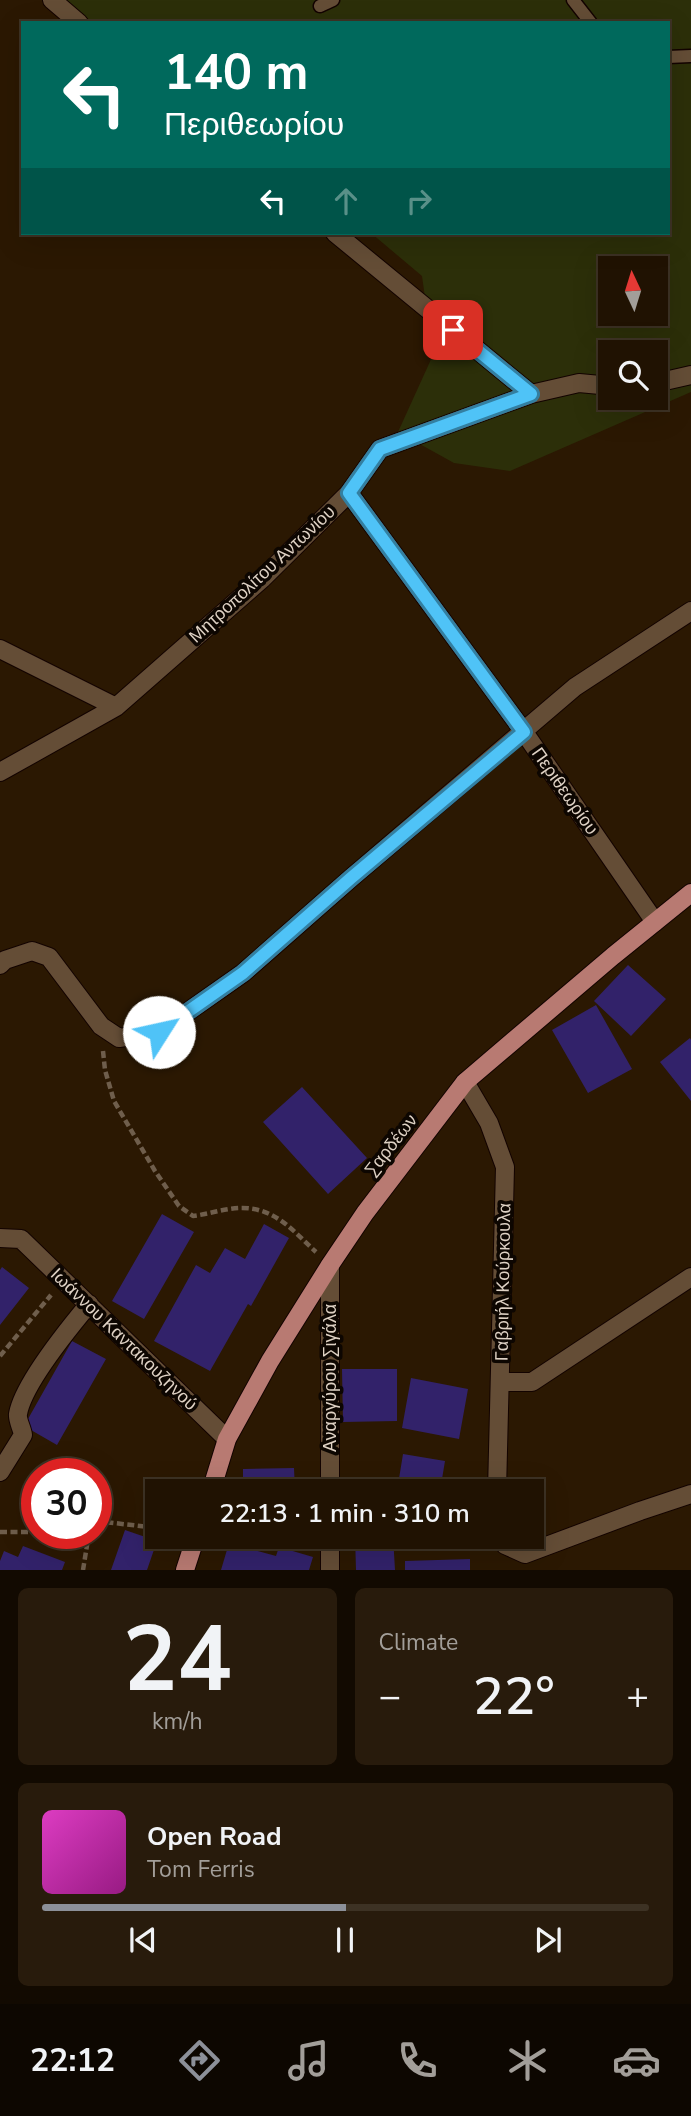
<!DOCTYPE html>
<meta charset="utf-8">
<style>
:root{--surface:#201202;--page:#281b0c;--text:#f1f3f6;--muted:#a29e99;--line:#3d3224;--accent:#8c9099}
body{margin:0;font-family:"Nunito Sans",sans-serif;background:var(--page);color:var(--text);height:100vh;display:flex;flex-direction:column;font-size:26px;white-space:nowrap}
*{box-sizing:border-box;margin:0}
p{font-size:23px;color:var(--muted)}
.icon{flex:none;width:38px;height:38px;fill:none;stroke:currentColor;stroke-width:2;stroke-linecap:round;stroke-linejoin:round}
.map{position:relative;height:1570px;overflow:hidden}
.side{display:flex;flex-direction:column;gap:18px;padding:18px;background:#120a01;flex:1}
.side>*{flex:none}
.top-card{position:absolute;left:21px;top:21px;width:649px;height:214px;border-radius:0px;box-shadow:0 7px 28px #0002,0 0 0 2px var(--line);background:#00695c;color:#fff;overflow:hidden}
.needle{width:46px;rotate:356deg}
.buttons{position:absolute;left:598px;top:256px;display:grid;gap:14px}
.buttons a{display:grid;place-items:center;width:70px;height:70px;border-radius:0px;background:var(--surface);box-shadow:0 7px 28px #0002,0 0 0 2px var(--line);font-size:35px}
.speed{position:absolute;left:21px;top:1458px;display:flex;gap:14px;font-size:35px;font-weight:700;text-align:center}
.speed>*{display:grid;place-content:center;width:91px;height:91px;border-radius:50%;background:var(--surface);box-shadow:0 7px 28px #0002,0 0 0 2px var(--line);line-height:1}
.speed .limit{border:10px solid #d22;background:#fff;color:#111}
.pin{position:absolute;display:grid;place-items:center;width:60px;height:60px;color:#fff;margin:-30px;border-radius:14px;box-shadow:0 4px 10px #0006}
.me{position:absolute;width:77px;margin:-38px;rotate:55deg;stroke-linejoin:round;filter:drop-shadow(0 0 5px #0008)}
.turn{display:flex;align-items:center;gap:24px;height:147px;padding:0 28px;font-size:32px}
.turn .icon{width:91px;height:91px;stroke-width:2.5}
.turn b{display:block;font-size:49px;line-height:60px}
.lanes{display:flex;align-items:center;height:66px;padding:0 28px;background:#0003;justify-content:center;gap:35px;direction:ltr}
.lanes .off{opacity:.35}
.big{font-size:52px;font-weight:600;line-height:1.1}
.side .tile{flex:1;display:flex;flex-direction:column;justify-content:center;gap:10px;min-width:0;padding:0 24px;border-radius:10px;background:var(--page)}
.side .dial{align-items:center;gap:0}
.dial b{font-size:91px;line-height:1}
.song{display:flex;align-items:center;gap:21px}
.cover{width:84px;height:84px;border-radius:10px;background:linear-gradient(135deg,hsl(310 70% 55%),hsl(310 70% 35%))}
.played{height:7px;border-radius:4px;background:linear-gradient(90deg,var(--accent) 50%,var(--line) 50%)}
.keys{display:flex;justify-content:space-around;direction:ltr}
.heat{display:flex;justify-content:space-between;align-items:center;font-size:38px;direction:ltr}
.side .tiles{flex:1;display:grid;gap:18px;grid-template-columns:1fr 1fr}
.tile:last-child{grid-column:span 2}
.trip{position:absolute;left:145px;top:1479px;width:399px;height:70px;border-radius:0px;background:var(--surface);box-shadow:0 7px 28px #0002,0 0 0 2px var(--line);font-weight:600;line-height:70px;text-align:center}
.dock{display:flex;height:112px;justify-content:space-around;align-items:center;background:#0d0701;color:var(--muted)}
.dock .icon{width:49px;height:49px}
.dock .on{color:var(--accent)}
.dock b{font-size:32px;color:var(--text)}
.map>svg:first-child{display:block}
.green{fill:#2c2f09;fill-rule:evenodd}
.building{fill:#32226a}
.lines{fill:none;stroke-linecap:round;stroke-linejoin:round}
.lane-casing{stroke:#130300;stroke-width:15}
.street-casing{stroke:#130300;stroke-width:20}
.primary-casing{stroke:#130300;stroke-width:20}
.path{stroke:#6f5e4c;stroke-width:4.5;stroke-dasharray:7 3.5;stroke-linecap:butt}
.lane{stroke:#644d36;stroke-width:12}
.street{stroke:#644d36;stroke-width:18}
.primary{stroke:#b87a72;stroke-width:18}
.route-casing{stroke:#337fa1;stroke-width:18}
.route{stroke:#4fc3f7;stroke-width:12}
.labels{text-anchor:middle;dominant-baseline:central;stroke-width:7;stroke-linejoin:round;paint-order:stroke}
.street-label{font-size:18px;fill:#ded1c4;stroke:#0d0601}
</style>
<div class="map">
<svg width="691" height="1570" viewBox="0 0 691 1570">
<rect width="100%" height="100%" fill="#2b1802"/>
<path class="green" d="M61 0H691V392L510 471 454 463 398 432 433 355 422 276 371 233H668V23H91ZM611 268H656V313H611ZM611 352H656V397H611Z"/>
<path class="building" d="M628 965 666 999 631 1036 594 1001Z
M596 1005 632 1069 588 1093 552 1030Z
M690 1038 691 1040V1101L660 1062Z
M302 1087 367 1158 328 1194 263 1122Z
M162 1214 194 1232 144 1319 112 1301Z
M264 1224 289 1238 251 1306 248 1304 210 1371 154 1341 196 1265 210 1273 225 1248 245 1259Z
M2 1267 29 1288 0 1325V1270Z
M72 1341 106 1359 57 1445 24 1426Z
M342 1369H397V1421L343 1422Z
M411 1378 468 1389 459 1439 402 1428Z
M403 1454 445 1461 440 1491H397Z
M294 1468 295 1491H243V1469Z
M125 1530 157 1541 147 1570H111Z
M355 1536H393L395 1570H356Z
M418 1536H456L454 1546 417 1540Z
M229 1543 276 1556 279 1547 313 1557 309 1570H221Z
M23 1546 65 1562 62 1570H0V1561L4 1551 18 1557Z
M470 1559V1570H405V1561Z"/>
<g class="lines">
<defs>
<path id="lane" d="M573 0 591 23
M320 6 333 0
M668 57 691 56"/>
<path id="street" d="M52 0 79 23
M335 233 531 394
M656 383 691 375
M349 493 524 732 655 922
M0 649 116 707
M0 772 116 707 262 579 349 493 380 449 531 394 579 383 611 386
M0 965 5 960 32 951 49 957 101 1026 119 1038 159 1032 243 973 351 878 575 687 691 611
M465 1082 489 1123 505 1167 497 1491
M0 1238 21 1239 227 1439
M330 1265V1491
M501 1382H532L691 1277
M0 1472 23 1435C22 1428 17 1420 18 1414 23 1384 69 1328 89 1304
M330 1536V1570
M500 1536 505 1545 525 1554 640 1511 691 1494"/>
<path id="primary" d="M211 1491 227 1439 270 1361 330 1265 365 1213 465 1082 613 956 691 893
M185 1570 196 1536"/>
</defs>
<use href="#lane" class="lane-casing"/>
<use href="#street" class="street-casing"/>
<use href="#primary" class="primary-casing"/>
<path class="path" d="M103 1051 105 1070 114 1101 155 1171 179 1206 193 1216C209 1214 226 1208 242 1208 276 1208 294 1232 316 1252
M0 1356 51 1295
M96 1521 158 1528
M0 1532H37
M59 1533 89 1534
M83 1570 89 1533"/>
<use href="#lane" class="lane"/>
<use href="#street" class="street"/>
<use href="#primary" class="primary"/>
</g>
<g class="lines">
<defs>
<path id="route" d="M159 1032 243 973 351 878 524 732 349 493 380 449 531 394 453 330"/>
</defs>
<use href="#route" class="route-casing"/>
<use href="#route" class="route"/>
</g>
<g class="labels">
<g class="street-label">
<text transform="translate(262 574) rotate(-43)">Μητροπολίτου Αντωνίου</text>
<text transform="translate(565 791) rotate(55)">Περιθεωρίου</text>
<text transform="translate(391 1145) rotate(-52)">Σαρδέων</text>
<text transform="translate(503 1282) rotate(-89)">Γαβριήλ Κούρκουλα</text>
<text transform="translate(124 1339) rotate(44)">Ιωάννου Καντακουζηνού</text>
<text transform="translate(330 1378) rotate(-90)">Αναργύρου Σιγάλα</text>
</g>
</g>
</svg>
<div class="buttons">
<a><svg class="needle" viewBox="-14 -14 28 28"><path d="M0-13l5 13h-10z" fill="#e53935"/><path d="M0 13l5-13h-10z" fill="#a29e99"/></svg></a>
<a><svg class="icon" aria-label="search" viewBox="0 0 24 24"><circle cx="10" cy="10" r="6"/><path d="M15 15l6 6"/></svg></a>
</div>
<div class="speed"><div class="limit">30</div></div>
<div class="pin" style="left:453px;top:330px;background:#d93025"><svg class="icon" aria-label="arrive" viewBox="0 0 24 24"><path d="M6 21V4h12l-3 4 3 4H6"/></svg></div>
<svg class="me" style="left:159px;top:1032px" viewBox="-20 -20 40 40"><circle r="19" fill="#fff"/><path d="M0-13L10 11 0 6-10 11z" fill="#4fc3f7"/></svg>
<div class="trip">22:13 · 1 min · 310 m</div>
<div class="top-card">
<div class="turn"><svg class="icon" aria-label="left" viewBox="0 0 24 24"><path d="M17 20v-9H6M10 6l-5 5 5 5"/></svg><div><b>140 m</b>Περιθεωρίου</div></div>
<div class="lanes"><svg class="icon" aria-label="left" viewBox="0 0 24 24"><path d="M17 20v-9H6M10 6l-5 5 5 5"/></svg><svg class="icon off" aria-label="ahead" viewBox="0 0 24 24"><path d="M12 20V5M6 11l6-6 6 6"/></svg><svg class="icon off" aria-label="right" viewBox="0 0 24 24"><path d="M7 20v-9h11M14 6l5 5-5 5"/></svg></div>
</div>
</div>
<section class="side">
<div class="tiles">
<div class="tile dial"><b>24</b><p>km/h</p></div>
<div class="tile"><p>Climate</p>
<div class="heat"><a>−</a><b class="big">22°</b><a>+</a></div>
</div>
<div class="tile">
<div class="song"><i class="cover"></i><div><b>Open Road</b><p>Tom Ferris</p></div></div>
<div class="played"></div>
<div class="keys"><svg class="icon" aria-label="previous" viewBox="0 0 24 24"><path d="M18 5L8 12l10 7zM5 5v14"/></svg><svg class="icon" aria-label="pause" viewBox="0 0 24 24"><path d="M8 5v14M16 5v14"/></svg><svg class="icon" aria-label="next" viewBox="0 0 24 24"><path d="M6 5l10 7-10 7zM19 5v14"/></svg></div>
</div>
</div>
</section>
<nav class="dock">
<b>22:12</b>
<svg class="icon on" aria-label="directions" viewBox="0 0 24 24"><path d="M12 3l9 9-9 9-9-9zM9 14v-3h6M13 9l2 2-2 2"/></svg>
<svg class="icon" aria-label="music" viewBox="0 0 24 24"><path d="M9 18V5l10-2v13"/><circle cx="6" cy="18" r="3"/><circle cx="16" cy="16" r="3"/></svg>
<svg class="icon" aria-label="phone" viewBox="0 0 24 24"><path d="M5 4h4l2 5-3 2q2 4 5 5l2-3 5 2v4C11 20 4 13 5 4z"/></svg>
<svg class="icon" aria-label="climate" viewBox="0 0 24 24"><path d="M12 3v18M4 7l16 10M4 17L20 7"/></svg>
<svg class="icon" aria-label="car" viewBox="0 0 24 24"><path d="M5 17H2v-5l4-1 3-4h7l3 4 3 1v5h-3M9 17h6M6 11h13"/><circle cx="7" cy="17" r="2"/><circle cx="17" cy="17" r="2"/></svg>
</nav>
